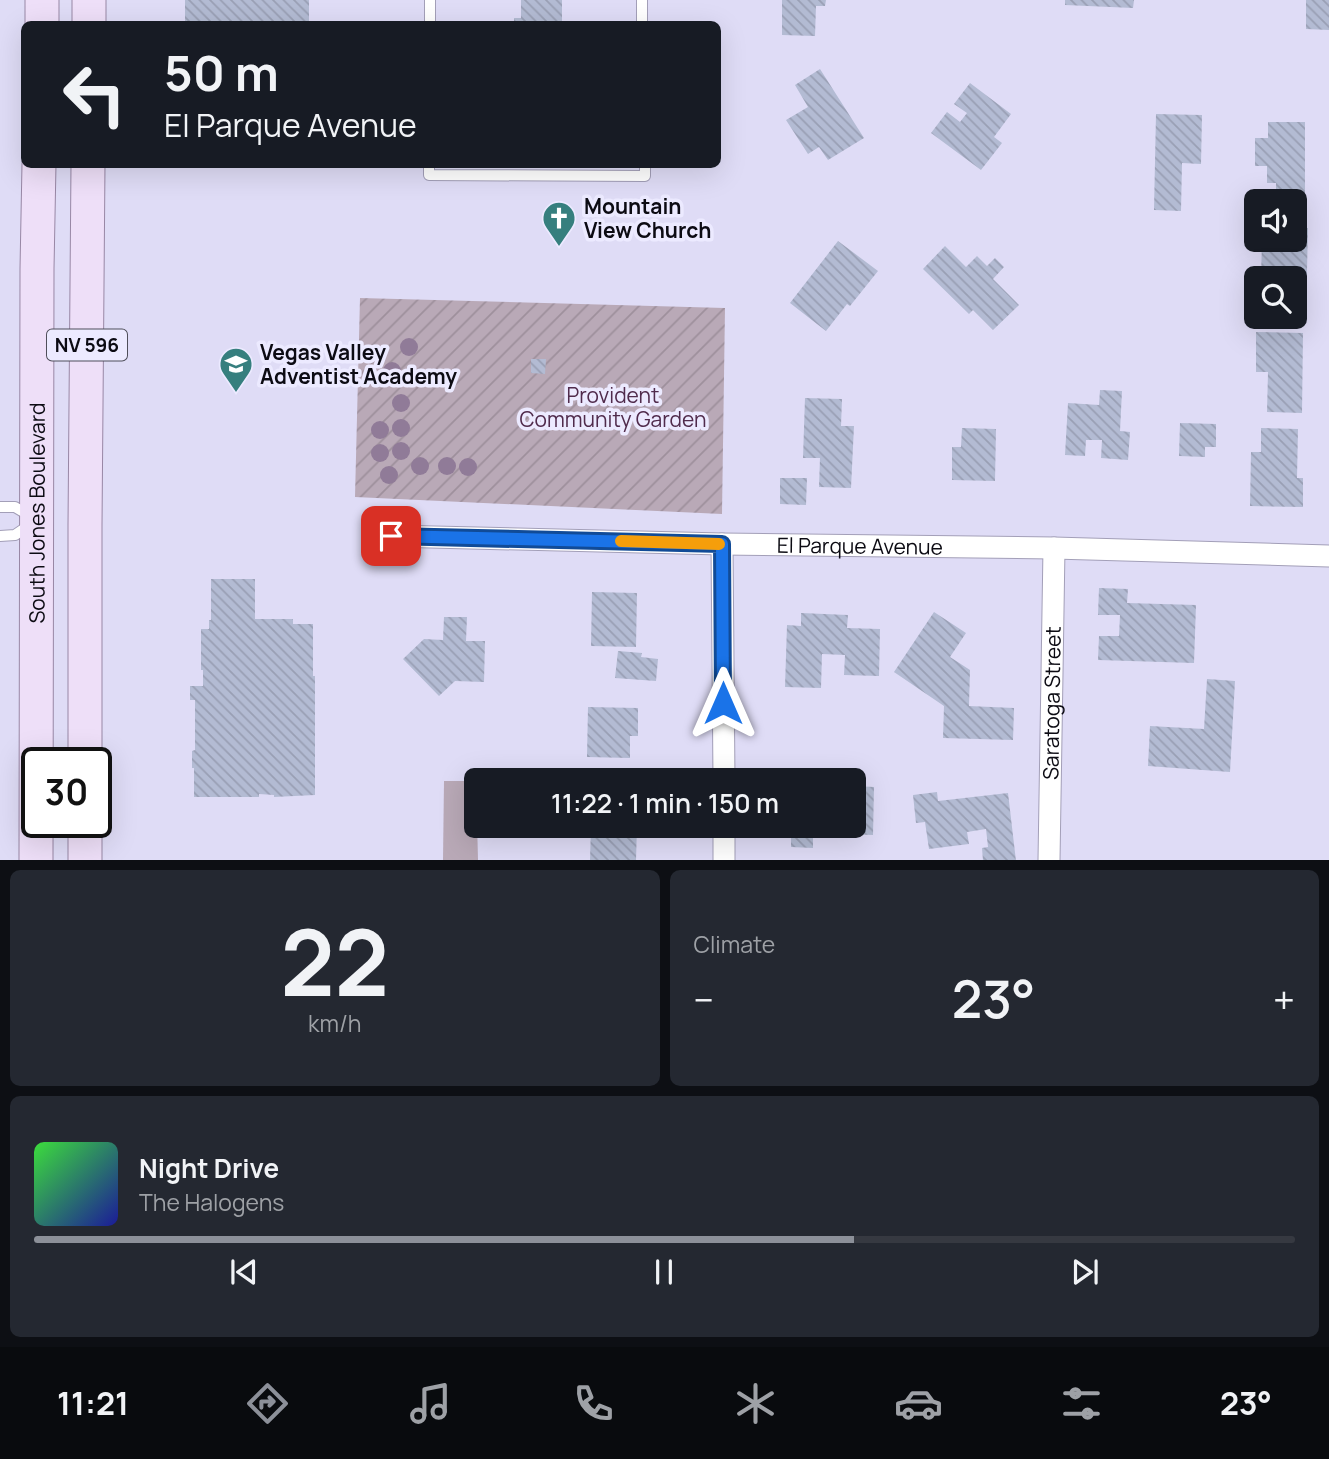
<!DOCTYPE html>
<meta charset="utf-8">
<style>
:root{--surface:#171b24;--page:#242831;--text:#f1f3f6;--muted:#9ea1a6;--line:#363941;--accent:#8c9099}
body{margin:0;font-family:Manrope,sans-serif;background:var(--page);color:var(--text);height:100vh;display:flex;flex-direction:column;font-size:26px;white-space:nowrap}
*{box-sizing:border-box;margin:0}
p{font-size:23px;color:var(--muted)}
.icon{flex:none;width:38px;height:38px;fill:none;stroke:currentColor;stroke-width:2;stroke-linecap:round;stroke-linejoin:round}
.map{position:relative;height:860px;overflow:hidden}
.panel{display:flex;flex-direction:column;gap:10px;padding:10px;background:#0d0f14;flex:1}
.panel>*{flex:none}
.banner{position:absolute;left:21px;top:21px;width:700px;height:147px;border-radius:10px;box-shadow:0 7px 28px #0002;background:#171b24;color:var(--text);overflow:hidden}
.buttons{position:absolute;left:1244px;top:189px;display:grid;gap:14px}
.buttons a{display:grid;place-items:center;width:63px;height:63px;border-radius:10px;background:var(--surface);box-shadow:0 7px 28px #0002;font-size:35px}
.speed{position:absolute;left:21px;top:747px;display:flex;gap:14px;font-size:35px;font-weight:700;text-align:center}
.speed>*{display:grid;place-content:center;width:91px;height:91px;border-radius:50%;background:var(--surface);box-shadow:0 7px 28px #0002;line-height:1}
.speed .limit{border:4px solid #111;border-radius:10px;background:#fff;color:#111}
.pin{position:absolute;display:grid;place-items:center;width:60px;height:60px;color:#fff;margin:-30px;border-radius:14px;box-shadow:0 4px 10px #0006}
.me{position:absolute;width:77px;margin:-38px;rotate:0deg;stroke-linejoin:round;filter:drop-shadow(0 0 5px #0008)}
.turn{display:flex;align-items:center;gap:24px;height:147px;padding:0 28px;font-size:32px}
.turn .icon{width:91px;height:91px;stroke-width:2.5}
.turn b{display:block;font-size:49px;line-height:60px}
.big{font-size:52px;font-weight:600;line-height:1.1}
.panel .tile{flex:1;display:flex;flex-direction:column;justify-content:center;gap:10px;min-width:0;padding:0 24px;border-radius:10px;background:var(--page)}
.panel .dial{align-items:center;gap:0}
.dial b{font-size:91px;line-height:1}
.song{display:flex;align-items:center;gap:21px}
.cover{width:84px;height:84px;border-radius:10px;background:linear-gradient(135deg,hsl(120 70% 55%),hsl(240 70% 35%))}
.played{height:7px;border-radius:4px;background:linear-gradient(90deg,var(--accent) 65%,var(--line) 65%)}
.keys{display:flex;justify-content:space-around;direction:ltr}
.heat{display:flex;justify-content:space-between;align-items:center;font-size:38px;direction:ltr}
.panel .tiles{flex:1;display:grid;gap:10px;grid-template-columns:1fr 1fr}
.tile:last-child{grid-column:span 2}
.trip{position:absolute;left:464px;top:768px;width:402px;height:70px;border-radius:10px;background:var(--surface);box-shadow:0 7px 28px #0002;font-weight:600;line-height:70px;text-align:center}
.tab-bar{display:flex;height:112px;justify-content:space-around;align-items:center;background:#090b0e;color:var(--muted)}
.tab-bar .icon{width:49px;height:49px}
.tab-bar .selected{color:var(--accent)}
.tab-bar b{font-size:32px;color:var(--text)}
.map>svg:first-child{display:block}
.garden{fill:url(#garden-furrows)}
.pitch{fill:#b9a9b7}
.building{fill:url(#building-back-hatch)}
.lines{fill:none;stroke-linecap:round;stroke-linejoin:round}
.lane-casing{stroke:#a39fb8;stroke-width:12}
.street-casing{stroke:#a39fb8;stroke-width:23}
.primary-casing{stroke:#9887a5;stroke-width:35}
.lane{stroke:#fff;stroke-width:10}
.street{stroke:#fff;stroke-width:21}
.primary{stroke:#eedff8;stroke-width:33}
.tree{fill:#907b98}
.route-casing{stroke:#114b97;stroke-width:18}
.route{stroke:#1a73e8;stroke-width:12}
.slow{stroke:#f59e0b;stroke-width:12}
.labels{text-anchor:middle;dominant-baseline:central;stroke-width:7;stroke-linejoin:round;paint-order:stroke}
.shield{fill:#eceaff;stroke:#4f4e5a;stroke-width:2}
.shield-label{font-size:19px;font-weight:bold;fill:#0c0b13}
.poi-label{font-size:21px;font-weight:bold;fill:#0c0b13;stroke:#eceaff;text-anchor:start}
.park-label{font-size:21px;fill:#502b4c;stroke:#eceaff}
.street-label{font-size:21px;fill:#0c0b13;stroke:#eceaff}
</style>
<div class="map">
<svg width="1329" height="861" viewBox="0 0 1329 861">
<defs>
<pattern id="garden-furrows" width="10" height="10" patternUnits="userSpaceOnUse" patternTransform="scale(1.75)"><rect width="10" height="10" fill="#b9a9b7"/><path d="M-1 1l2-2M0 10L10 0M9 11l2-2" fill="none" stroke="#9e909c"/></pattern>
<pattern id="building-back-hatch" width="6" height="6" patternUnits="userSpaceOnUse" patternTransform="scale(1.75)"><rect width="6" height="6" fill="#b3bbd3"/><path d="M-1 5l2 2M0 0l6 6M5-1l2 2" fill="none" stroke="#999fb4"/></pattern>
</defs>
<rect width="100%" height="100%" fill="#dfdcf6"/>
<path class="garden" d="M360 298 725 308 722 514 355 497Z"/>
<path class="pitch" d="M444 781H476L478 860H443Z"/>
<path class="building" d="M185 0H309V24H185Z
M521 0H562V24H514V18H521Z
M782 0H826L825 6H816L815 36 782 35Z
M1065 0H1134L1133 8 1065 5Z
M1306 0H1329V30L1306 29Z
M820 69 864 138 828 160 819 147 808 154 786 120 808 107 795 85Z
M970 83 1011 114 994 137 1002 143 981 170 931 133 947 112 960 122 967 113 954 104Z
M1156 114 1202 115 1201 164 1182 163 1181 211 1154 210Z
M1268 122H1305V205H1295V201H1276V183H1267V166H1255V138H1268Z
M1295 228H1308L1306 311 1295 310V278H1261L1262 240H1295Z
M838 241 878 271 850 306 847 304 826 331 790 303Z
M945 246 966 267 977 256 987 266 995 258 1004 267 993 279 1019 305 993 330 973 310 969 314 923 269Z
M1256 332 1303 333 1302 413 1267 412 1268 372H1256Z
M531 359H546L545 374 531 373Z
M1100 390 1122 391 1120 431 1130 432 1128 460 1101 458 1102 440H1086L1085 456 1065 455 1068 403 1099 405Z
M805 398 842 399 841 426H854L851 488 819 487 820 458H803Z
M1180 423 1216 424V447H1205V457L1179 456Z
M962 428 996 429 995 481 952 480V447H961Z
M1261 428 1298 429 1297 478H1303V507L1250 506 1251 452H1261Z
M780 478H807L806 505 780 504Z
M211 579H255V619H293V624H313V676H315V795L274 797V795L259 794V797H194V768H192V751L195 750V700H190V686H203V670H201V629H209V620H211Z
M1099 588 1128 589 1127 603 1196 605 1194 663 1098 660 1099 636H1119L1120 615H1098Z
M592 592 637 593 636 647 591 646Z
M934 612 966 633 950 657 970 670 969 706 1014 708 1013 740 943 738 944 706 894 672Z
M801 613 848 615 847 628 880 629 879 676 844 675 845 655 822 654 821 688 785 687 787 625 801 626Z
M444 617H467L466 641H485L484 682 455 681 439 696 403 659 424 639 443 640Z
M618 651 642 653 641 657 658 659 656 681 615 678Z
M1207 679 1235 681 1230 772 1148 766 1150 726 1204 729Z
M588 707 638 708V736H630V758L587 757Z
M854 786 874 787 873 835 813 833V848L791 847V826H854Z
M937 792 938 801 1008 793 1016 861H983L982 848 988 847 986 829 967 832 969 844 929 849 925 822 916 823 913 795Z
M591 826H637L636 861H590Z"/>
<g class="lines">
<defs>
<path id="lane" d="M642 0V24
M430 24V0
M429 164V175L645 176V164
M0 507H15L37 520 15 535 0 536"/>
<g id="street">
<path id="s1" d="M391 536 722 544 1054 548 1329 556"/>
<path d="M722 544 724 780"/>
<path d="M724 826V861"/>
<path id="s2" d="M1049 861 1054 548"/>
</g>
<g id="primary">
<path d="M42 24V0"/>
<path d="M89 24V0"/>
<path d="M85 763V526L88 164"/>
<path d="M85 822V861"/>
<path id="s3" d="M36 861 37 269 39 164"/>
</g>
</defs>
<use href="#lane" class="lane-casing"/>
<use href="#street" class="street-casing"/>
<use href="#primary" class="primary-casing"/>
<use href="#lane" class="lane"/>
<use href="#street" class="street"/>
<use href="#primary" class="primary"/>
</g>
<g class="tree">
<circle cx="409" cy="347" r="9"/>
<circle cx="392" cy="371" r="9"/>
<circle cx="401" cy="403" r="9"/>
<circle cx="401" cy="428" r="9"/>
<circle cx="380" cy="430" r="9"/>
<circle cx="401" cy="451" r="9"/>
<circle cx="380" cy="453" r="9"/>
<circle cx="420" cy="466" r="9"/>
<circle cx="447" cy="466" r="9"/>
<circle cx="468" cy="467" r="9"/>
<circle cx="389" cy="475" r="9"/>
</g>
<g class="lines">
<defs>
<path id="route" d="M391 536 722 544 723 703"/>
</defs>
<use href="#route" class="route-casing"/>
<use href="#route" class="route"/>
<path class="slow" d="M621 541 719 544"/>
</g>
<defs>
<symbol id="church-pin" viewBox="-11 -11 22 30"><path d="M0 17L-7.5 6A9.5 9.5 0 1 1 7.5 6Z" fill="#367f7e" stroke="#eceaff"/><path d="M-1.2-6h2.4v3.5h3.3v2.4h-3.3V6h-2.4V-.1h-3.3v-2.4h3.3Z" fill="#fff"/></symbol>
<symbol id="school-pin" viewBox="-11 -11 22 30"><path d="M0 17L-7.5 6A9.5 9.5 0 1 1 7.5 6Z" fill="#367f7e" stroke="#eceaff"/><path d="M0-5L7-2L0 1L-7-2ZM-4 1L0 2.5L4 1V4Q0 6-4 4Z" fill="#fff"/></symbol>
</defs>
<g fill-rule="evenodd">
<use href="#church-pin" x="540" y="199" width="38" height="52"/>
<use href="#school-pin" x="217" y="345" width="38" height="52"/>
</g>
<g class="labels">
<rect class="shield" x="47" y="329.5" width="80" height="31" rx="5"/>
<g class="shield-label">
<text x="87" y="345">NV 596</text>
</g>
<g class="poi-label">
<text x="584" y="206">Mountain<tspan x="584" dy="24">View Church</tspan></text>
<text x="260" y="352">Vegas Valley<tspan x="260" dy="24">Adventist Academy</tspan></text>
</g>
<g class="park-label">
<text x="613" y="395">Provident<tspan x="613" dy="24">Community Garden</tspan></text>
</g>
<g class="street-label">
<text stroke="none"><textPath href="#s3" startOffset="348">South Jones Boulevard</textPath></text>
<text stroke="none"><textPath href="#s1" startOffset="469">El Parque Avenue</textPath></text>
<text stroke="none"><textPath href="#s2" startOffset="158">Saratoga Street</textPath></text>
</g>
</g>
</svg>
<div class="buttons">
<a><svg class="icon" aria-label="sound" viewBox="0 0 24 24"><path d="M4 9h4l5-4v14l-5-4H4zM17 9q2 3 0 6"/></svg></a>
<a><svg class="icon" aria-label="search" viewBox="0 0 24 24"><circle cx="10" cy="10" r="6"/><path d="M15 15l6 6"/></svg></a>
</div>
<div class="speed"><div class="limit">30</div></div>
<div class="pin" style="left:391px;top:536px;background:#d93025"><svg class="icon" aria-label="arrive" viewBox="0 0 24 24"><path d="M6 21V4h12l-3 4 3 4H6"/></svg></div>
<svg class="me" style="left:723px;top:703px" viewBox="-20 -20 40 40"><path d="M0-17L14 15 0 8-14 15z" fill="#1a73e8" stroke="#fff" stroke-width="4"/></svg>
<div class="trip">11:22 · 1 min · 150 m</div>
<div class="banner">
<div class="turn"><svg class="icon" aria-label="left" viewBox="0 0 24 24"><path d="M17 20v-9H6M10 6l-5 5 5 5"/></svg><div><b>50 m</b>El Parque Avenue</div></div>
</div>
</div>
<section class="panel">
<div class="tiles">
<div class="tile dial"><b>22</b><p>km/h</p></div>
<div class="tile"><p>Climate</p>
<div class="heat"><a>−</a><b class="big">23°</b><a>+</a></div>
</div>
<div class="tile">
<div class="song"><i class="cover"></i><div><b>Night Drive</b><p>The Halogens</p></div></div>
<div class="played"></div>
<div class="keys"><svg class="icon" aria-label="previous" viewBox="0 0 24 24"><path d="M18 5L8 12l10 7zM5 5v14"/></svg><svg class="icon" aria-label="pause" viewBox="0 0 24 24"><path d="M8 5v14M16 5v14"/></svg><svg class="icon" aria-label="next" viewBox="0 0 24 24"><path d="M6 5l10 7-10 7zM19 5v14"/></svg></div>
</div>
</div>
</section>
<nav class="tab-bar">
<b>11:21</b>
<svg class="icon selected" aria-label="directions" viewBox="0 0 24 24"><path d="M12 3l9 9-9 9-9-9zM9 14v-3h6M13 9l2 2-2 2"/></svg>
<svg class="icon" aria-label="music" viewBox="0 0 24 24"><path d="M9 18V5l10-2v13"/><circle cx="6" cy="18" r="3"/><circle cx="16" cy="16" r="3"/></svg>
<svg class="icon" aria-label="phone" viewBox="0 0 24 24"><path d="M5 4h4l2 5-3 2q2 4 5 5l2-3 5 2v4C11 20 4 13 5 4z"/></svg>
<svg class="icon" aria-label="climate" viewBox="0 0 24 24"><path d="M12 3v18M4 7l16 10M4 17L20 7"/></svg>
<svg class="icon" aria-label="car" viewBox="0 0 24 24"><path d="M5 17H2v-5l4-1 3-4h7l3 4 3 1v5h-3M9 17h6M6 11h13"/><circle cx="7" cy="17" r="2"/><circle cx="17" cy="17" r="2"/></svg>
<svg class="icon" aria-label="filters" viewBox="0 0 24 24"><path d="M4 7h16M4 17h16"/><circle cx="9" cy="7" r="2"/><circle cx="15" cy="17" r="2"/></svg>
<b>23°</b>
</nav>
